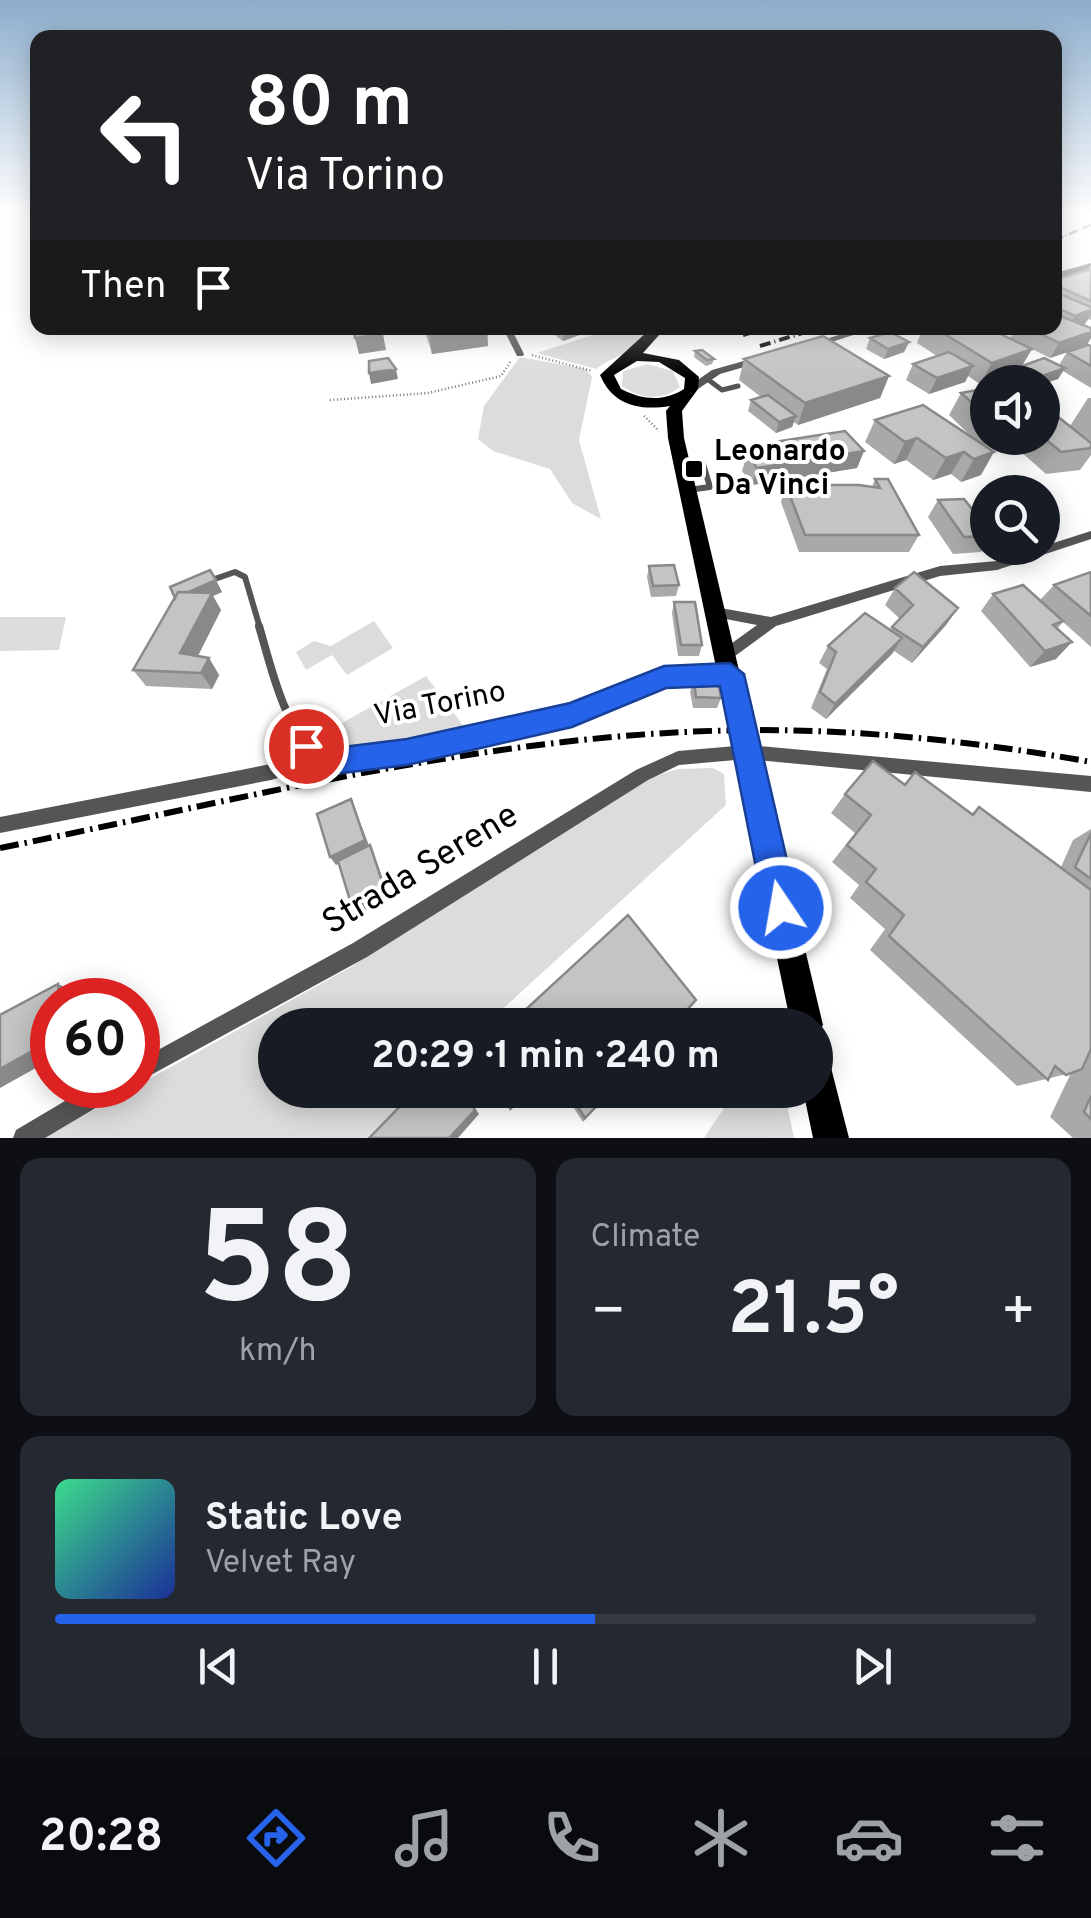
<!DOCTYPE html>
<meta charset="utf-8">
<style>
:root{--surface:#171b24;--page:#242831;--text:#f1f3f6;--muted:#9ea1a6;--line:#363941;--accent:#2563eb}
body{margin:0;font-family:Overpass,sans-serif;background:var(--page);color:var(--text);height:100vh;display:flex;flex-direction:column;font-size:38px;white-space:nowrap}
*{box-sizing:border-box;margin:0}
p{font-size:32px;color:var(--muted)}
.icon{flex:none;width:55px;height:55px;fill:none;stroke:currentColor;stroke-width:2;stroke-linecap:round;stroke-linejoin:round}
.map{position:relative;height:1138px;overflow:hidden}
.sheet{display:flex;flex-direction:column;gap:20px;padding:20px;background:#0d0f14;flex:1}
.sheet>*{flex:none}
.banner{position:absolute;left:30px;top:30px;width:1032px;height:305px;border-radius:20px;box-shadow:0 5px 25px #0003;background:#202124;color:#fff;overflow:hidden}
.controls{position:absolute;left:970px;top:365px;display:grid;gap:20px}
.controls a{display:grid;place-items:center;width:90px;height:90px;border-radius:50%;background:var(--surface);box-shadow:0 5px 25px #0003;font-size:50px}
.speed{position:absolute;left:30px;top:978px;display:flex;gap:20px;font-size:50px;font-weight:700;text-align:center}
.speed>*{display:grid;place-content:center;width:130px;height:130px;border-radius:50%;background:var(--surface);box-shadow:0 5px 25px #0003;line-height:1}
.speed .limit{border:15px solid #d22;background:#fff;color:#111}
.pin{position:absolute;display:grid;place-items:center;width:85px;height:85px;color:#fff;margin:-42px;border:5px solid #fff;border-radius:50%;box-shadow:0 2px 10px #0007}
.me{position:absolute;width:110px;margin:-55px;rotate:348deg;stroke-linejoin:round;filter:drop-shadow(0 0 8px #0008)}
.turn{display:flex;align-items:center;gap:35px;height:210px;padding:0 50px;font-size:45px}
.turn .icon{width:130px;height:130px;stroke-width:2.5}
.turn b{display:block;font-size:70px;line-height:85px}
.then{display:flex;align-items:center;height:95px;padding:0 50px;background:#0003;gap:20px;font-size:38px}
.big{font-size:75px;font-weight:700;line-height:1.1}
.sheet .tile{flex:1;display:flex;flex-direction:column;justify-content:center;gap:15px;min-width:0;padding:0 35px;border-radius:20px;background:var(--page)}
.sheet .dial{align-items:center;gap:0}
.dial b{font-size:130px;line-height:1}
.song{display:flex;align-items:center;gap:30px}
.cover{width:120px;height:120px;border-radius:15px;background:linear-gradient(135deg,hsl(150 70% 55%),hsl(230 70% 35%))}
.played{height:10px;border-radius:5px;background:linear-gradient(90deg,var(--accent) 55%,var(--line) 55%)}
.keys{display:flex;justify-content:space-around;direction:ltr}
.heat{display:flex;justify-content:space-between;align-items:center;font-size:55px;direction:ltr}
.sheet .tiles{flex:1;display:grid;gap:20px;grid-template-columns:1fr 1fr}
.tile:last-child{grid-column:span 2}
.trip{position:absolute;left:258px;top:1008px;width:575px;height:100px;border-radius:50px;background:var(--surface);box-shadow:0 5px 25px #0003;font-weight:700;line-height:100px;text-align:center}
.menu{display:flex;height:160px;justify-content:space-around;align-items:center;background:#090b0e;color:var(--muted)}
.menu .icon{width:70px;height:70px}
.menu .active{color:var(--accent)}
.menu b{font-size:45px;color:var(--text)}
.map>svg:first-child{display:block}
.green{fill:#dcdcdc}
.lines{fill:none;stroke-linecap:round;stroke-linejoin:round}
.path{stroke:#777;stroke-width:2.5;stroke-dasharray:1 2.5;stroke-linecap:butt}
.service-far2{stroke:#555;stroke-width:5}
.service-far1{stroke:#555;stroke-width:6}
.service{stroke:#555;stroke-width:8}
.minor{fill:#555;fill-rule:evenodd}
.tertiary{fill:#555;fill-rule:evenodd}
.primary{fill:#000;fill-rule:evenodd}
.rail-far2{stroke:#000;stroke-width:2.5;stroke-dasharray:9 2.5 1 2.5;stroke-linecap:butt}
.rail-far1{stroke:#000;stroke-width:4;stroke-dasharray:11 4 1 4;stroke-linecap:butt}
.rail{stroke:#000;stroke-width:6;stroke-dasharray:19 6 2.5 6;stroke-linecap:butt}
.wall{fill:#a9a9a9;fill-rule:evenodd}
.shaded-wall{fill:#898989}
.building{fill:#c4c4c4;stroke:#898989;stroke-width:2.5}
.route{fill:#2563eb;stroke:#184099;stroke-width:2.5}
.poi-dot{fill:#000;stroke:#fff;stroke-width:4}
.labels{text-anchor:middle;dominant-baseline:central;stroke-width:8;stroke-linejoin:round;paint-order:stroke}
.poi-label{font-size:30px;font-weight:bold;fill:#000;stroke:#fff;text-anchor:start}
.street-label{font-size:30px;fill:#000;stroke:#fff}
.near-street-label{font-size:35px;fill:#000;stroke:#fff}
</style>
<div class="map">
<svg width="1091" height="1138" viewBox="0 0 1091 1138">
<rect width="100%" height="100%" fill="#fff"/>
<path class="green" d="M614 328H645C642 352 614 355 596 369L537 353Z
M520 357 586 369 592 377 579 440 601 519 572 503 550 469 493 451 478 439 484 406Z
M647 364 673 371 680 387C663 401 640 399 622 386L623 371Z
M0 617H66L59 650 0 651Z
M374 621 393 648 347 675 332 655 306 670 296 652 314 641 331 646Z
M426 676 468 732C419 740 366 754 317 746L333 728Z
M713 768 724 774 726 805 485 1025H275V1090H416L366 1138H43L351 967 644 779 678 769Z
M736 1090H784L794 1138H704Z"/>
<g class="lines">
<path class="path" d="M532 355 592 371
M330 400 428 393 501 376 511 361
M644 416 659 431"/>
<path class="service-far2" d="M706 378 722 390 738 386"/>
<path class="service-far1" d="M688 490 710 487 703 464
M209 581 235 572 245 577 260 628"/>
<path class="service" d="M259 626C272 670 283 725 318 757"/>
<path class="minor" d="M503 328H511L524 354 523 356H517Z
M1091 531V539L997 570 940 576 776 626 731 659 726 661 721 659 719 655 721 651 757 625 710 616 708 612 710 608 715 607 771 617 940 566 997 561Z
M731 668 736 670 738 674 736 678 731 680 665 684 571 722 407 759 335 768 319 765 271 780 0 833V817L271 764 319 751 335 754 407 745 570 709 664 672Z
M747 745 1091 776V792L747 759 679 765 648 780 367 957 138 1082V1061L353 943 636 770 678 751Z
M92 1085H124L121 1093 45 1138H13L16 1130Z"/>
<path class="tertiary" d="M1091 263V269L1055 279V273Z
M861 328H875L816 347 807 345Z
M761 356 765 357V361L720 374 695 391H687L685 389 712 370Z"/>
<path class="primary" d="M648 331 660 334 643 353 679 360 699 377 698 389 682 411 684 438 823 1025 815 1038V1025H791L668 438 666 411 670 406C638 411 613 405 600 375ZM637 361 659 362 685 378 684 389C664 402 642 400 621 389L614 375Z
M815 1047 827 1052 849 1138H813L803 1090H815Z"/>
<path class="rail-far2" d="M1055 240 1091 225"/>
<path class="rail-far1" d="M743 335 766 328
M760 346 819 328"/>
<path class="rail" d="M0 848C226 803 454 743 685 732 822 725 957 738 1091 762"/>
</g>
<path class="wall" d="M1091 265V320L1088 319 1083 325 1091 328V338L1086 346H1091V388L1063 371 1058 379 1042 384V382H1016L1019 378 1015 376 1019 370 980 384 968 376 965 382 929 394 906 380 913 364 937 356 917 343 923 328H988L1010 338 1015 329 1012 328H1055V280L1088 270ZM1032 349 1050 358 1067 352 1059 365 1022 366Z
M424 328H487L488 346 432 354Z
M545 328H598L563 341Z
M870 338 909 342 904 352 884 359 866 349Z
M695 351 714 359 712 364 706 366 694 357Z
M744 359 889 376 880 398 798 425 794 422 792 427 776 433 748 411 751 400 761 397 739 380Z
M988 388V438H1042V404L1070 426 1088 398H1091V455L1080 470 1046 474 1020 451 1001 453 991 444 983 445 981 475 961 482 951 474 933 480 906 460 894 464 865 442 875 420 975 440 949 415 961 393Z
M768 443 864 451 857 468 752 485 742 471 747 454 765 451Z
M875 479 919 535 909 552H799L781 502 786 485 872 487Z
M938 500 988 529V542L981 552 953 554 928 517Z
M649 566 679 585 676 596 651 597 647 577Z
M210 570 222 592 213 596 221 610 197 656 209 658 219 675 212 689 146 686 133 670Z
M1091 572V647L1063 622 1057 629 1056 659 1030 667 981 611 993 594 1040 600 1054 585Z
M895 588 958 608 946 625 912 663 894 651 826 719 811 708 827 669 819 663 828 646 890 630 900 619 885 605Z
M674 602 702 645 699 656H678L672 613Z
M694 681 721 698 717 708H693L690 692Z
M915 772 972 813 979 807 1061 867 1073 840 1091 829V1138H1073L1050 1117 1071 1073 1017 1086 870 950 885 929 850 898 859 885 832 862 855 833 831 813 845 794 904 784Z
M562 1090H613L583 1122Z"/>
<path class="shaded-wall" d="M1091 310V315L1085 324 1065 331 1075 316Z
M473 328H487L488 346 432 354 429 333Z
M564 328H598L563 341Z
M1091 332V338L1086 346 1050 358 1059 343Z
M383 334 386 350 359 354 355 338Z
M909 342 904 352 884 359 888 349Z
M1032 349 1019 370 980 384 992 363Z
M973 366 965 382 929 394 937 378Z
M1065 368 1058 379 1042 384V382H1032L1034 379Z
M396 369 398 379 371 384 369 373Z
M889 376 880 398 798 425 805 403Z
M796 416 792 427 776 433 779 422Z
M917 438 906 460 894 464 905 442Z
M864 451 857 468 752 485 757 468Z
M964 452 951 474 933 480 946 458Z
M994 452 981 475 961 482 974 459Z
M216 580 222 592 213 596 221 610 191 670 180 653 175 598Z
M958 608 946 625 912 663 923 647Z
M902 638 892 654 826 719 835 704Z
M1072 642 1056 659 1030 667 1045 651Z
M209 658 219 675 212 689 201 673Z
M351 799 370 848 336 865 330 857Z
M370 845 390 898 357 914 352 907Z
M58 984 78 993 79 1000H59Z
M52 1040V1059L0 1088V1069Z
M462 1090 479 1114 458 1138H449Z
M524 1090H531L510 1111 508 1106Z"/>
<path class="building" d="M1088 270 1091 271V301L1055 285V280Z
M1055 292 1091 307V310L1075 316 1055 307Z
M1055 314 1091 328V332L1059 343 1028 328H1055Z
M353 328H381L383 334 355 338Z
M427 328H473L429 333Z
M935 328H988L1032 349 992 363Z
M890 332 909 342 888 349 870 338Z
M823 336 889 376 805 403 744 359Z
M1088 345 1091 346V366L1067 352Z
M702 350 714 359 707 360 695 351Z
M949 352 973 366 937 378 913 364Z
M388 358 396 369 369 373V361Z
M1044 358 1065 368 1034 379 1022 372 1029 370 1022 366Z
M988 388V417L961 393Z
M768 395 796 416 779 422 751 400Z
M1042 404 1091 443V448L1061 452 1042 436Z
M923 405 994 452 974 459 964 452 946 458 917 438 905 442 875 420Z
M845 431 864 451 757 468 747 454 773 450 768 443Z
M875 479H888L919 535H805L786 485H859L880 488Z
M964 499 988 529V536L964 537 938 500Z
M674 565 679 585 653 586 649 566Z
M210 570 216 580 189 592H178L175 598 170 587Z
M914 572 958 608 923 647 892 627 913 605 895 588Z
M1091 572V616L1054 585Z
M1023 585 1063 621 1053 625 1072 642 1045 651 993 594Z
M178 592 212 593 180 653 209 658 201 673 133 670Z
M674 602H695L702 645H681Z
M865 613 902 638 835 704 820 692 836 652 828 646Z
M694 681H718L721 698 696 697Z
M873 761 905 785 915 772 973 815 979 807 1091 890V1049L1082 1069 1066 1075 1055 1066 1048 1080 889 936 904 915 866 882 876 869 847 845 871 815 845 794Z
M351 799 365 840 330 857 317 814Z
M1091 833V879L1075 867Z
M370 845 385 890 352 907 338 861Z
M628 915 696 1000 673 1025H509Z
M58 984 59 1000H52V1040L0 1069V1015Z
M416 1090H462L475 1110 449 1138H369Z
M499 1090H524L508 1106Z
M567 1090H612L585 1118Z
M1091 1096V1119L1084 1112Z"/>
<linearGradient id="sky" x2="0" y2="1"><stop stop-color="#8cadcc"/><stop offset="0.57" stop-color="#fff"/><stop offset="1" stop-color="#fff" stop-opacity="0"/></linearGradient>
<rect width="1091" height="376" fill="url(#sky)"/>
<path class="route" d="M730 663 744 674 798 908 793 920 781 925 769 920 764 908 720 686 666 688 572 727 407 765 335 774 309 767 292 746 296 737 306 733 335 748 407 739 570 703 664 666Z"/>
<rect class="poi-dot" x="684" y="459" width="20" height="20" rx="5"/>
<g class="labels">
<g class="poi-label">
<text x="714" y="452">Leonardo<tspan x="714" dy="34">Da Vinci</tspan></text>
</g>
<g class="street-label">
<text transform="translate(440 705) rotate(-11)">Via Torino</text>
</g>
<g class="near-street-label">
<text transform="translate(421 870) rotate(-31)">Strada Serene</text>
</g>
</g>
</svg>
<div class="controls">
<a><svg class="icon" aria-label="sound" viewBox="0 0 24 24"><path d="M4 9h4l5-4v14l-5-4H4zM17 9q2 3 0 6"/></svg></a>
<a><svg class="icon" aria-label="search" viewBox="0 0 24 24"><circle cx="10" cy="10" r="6"/><path d="M15 15l6 6"/></svg></a>
</div>
<div class="speed"><div class="limit">60</div></div>
<div class="pin" style="left:306px;top:746px;background:#d93025"><svg class="icon" aria-label="arrive" viewBox="0 0 24 24"><path d="M6 21V4h12l-3 4 3 4H6"/></svg></div>
<svg class="me" style="left:781px;top:908px" viewBox="-20 -20 40 40"><circle r="17" fill="#2563eb" stroke="#fff" stroke-width="3"/><path d="M0-11L8 9 0 5-8 9z" fill="#fff"/></svg>
<div class="trip">20:29 · 1 min · 240 m</div>
<div class="banner">
<div class="turn"><svg class="icon" aria-label="left" viewBox="0 0 24 24"><path d="M17 20v-9H6M10 6l-5 5 5 5"/></svg><div><b>80 m</b>Via Torino</div></div>
<div class="then">Then<svg class="icon" aria-label="arrive" viewBox="0 0 24 24"><path d="M6 21V4h12l-3 4 3 4H6"/></svg></div>
</div>
</div>
<section class="sheet">
<div class="tiles">
<div class="tile dial"><b>58</b><p>km/h</p></div>
<div class="tile"><p>Climate</p>
<div class="heat"><a>−</a><b class="big">21.5°</b><a>+</a></div>
</div>
<div class="tile">
<div class="song"><i class="cover"></i><div><b>Static Love</b><p>Velvet Ray</p></div></div>
<div class="played"></div>
<div class="keys"><svg class="icon" aria-label="previous" viewBox="0 0 24 24"><path d="M18 5L8 12l10 7zM5 5v14"/></svg><svg class="icon" aria-label="pause" viewBox="0 0 24 24"><path d="M8 5v14M16 5v14"/></svg><svg class="icon" aria-label="next" viewBox="0 0 24 24"><path d="M6 5l10 7-10 7zM19 5v14"/></svg></div>
</div>
</div>
</section>
<nav class="menu">
<b>20:28</b>
<svg class="icon active" aria-label="directions" viewBox="0 0 24 24"><path d="M12 3l9 9-9 9-9-9zM9 14v-3h6M13 9l2 2-2 2"/></svg>
<svg class="icon" aria-label="music" viewBox="0 0 24 24"><path d="M9 18V5l10-2v13"/><circle cx="6" cy="18" r="3"/><circle cx="16" cy="16" r="3"/></svg>
<svg class="icon" aria-label="phone" viewBox="0 0 24 24"><path d="M5 4h4l2 5-3 2q2 4 5 5l2-3 5 2v4C11 20 4 13 5 4z"/></svg>
<svg class="icon" aria-label="climate" viewBox="0 0 24 24"><path d="M12 3v18M4 7l16 10M4 17L20 7"/></svg>
<svg class="icon" aria-label="car" viewBox="0 0 24 24"><path d="M5 17H2v-5l4-1 3-4h7l3 4 3 1v5h-3M9 17h6M6 11h13"/><circle cx="7" cy="17" r="2"/><circle cx="17" cy="17" r="2"/></svg>
<svg class="icon" aria-label="filters" viewBox="0 0 24 24"><path d="M4 7h16M4 17h16"/><circle cx="9" cy="7" r="2"/><circle cx="15" cy="17" r="2"/></svg>
</nav>
